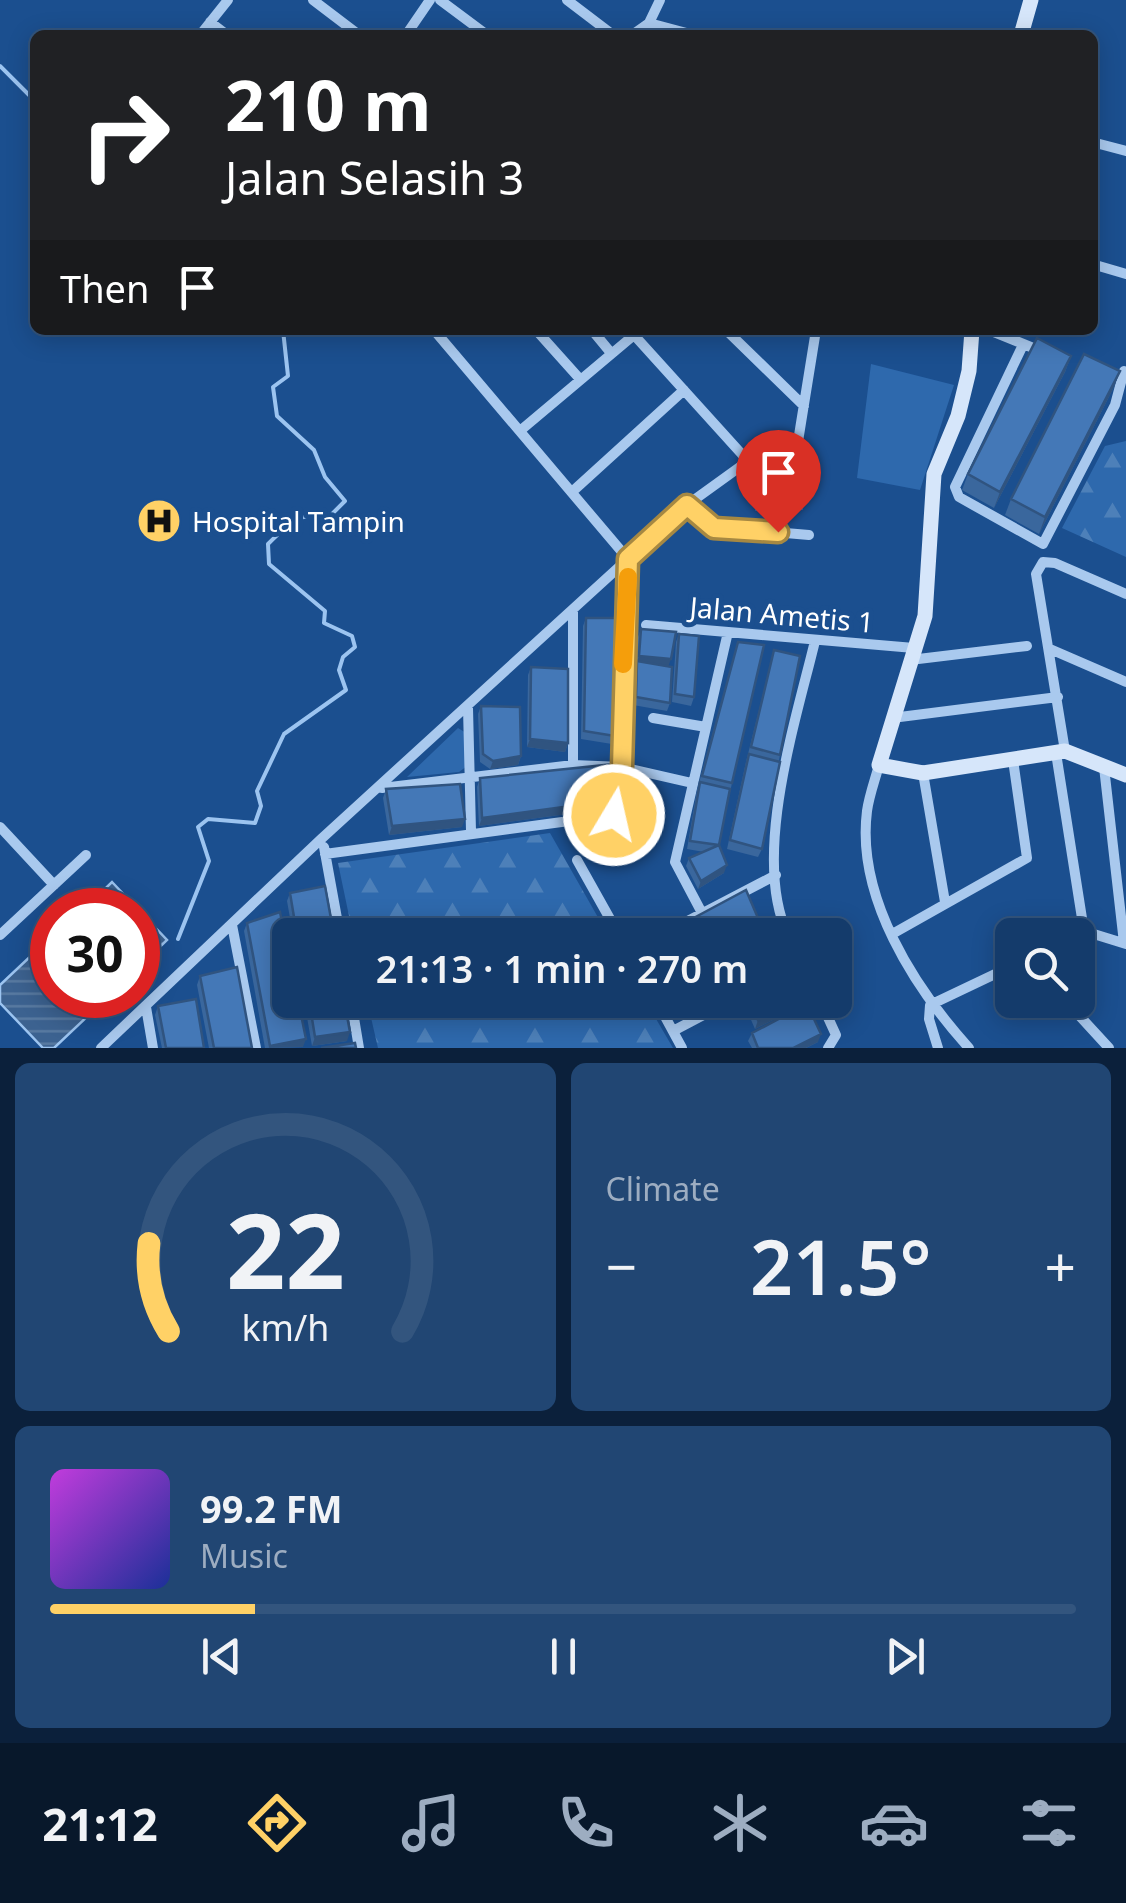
<!DOCTYPE html>
<meta charset="utf-8">
<style>
:root{--surface:#143b6b;--page:#214673;--text:#f1f3f6;--muted:#9dadc1;--line:#33557e;--accent:#ffd166}
body{margin:0;font-family:"Noto Sans",sans-serif;background:var(--page);color:var(--text);height:100vh;display:flex;flex-direction:column;font-size:38px;white-space:nowrap}
*{box-sizing:border-box;margin:0}
p{font-size:32px;color:var(--muted)}
.icon{flex:none;width:55px;height:55px;fill:none;stroke:currentColor;stroke-width:2;stroke-linecap:round;stroke-linejoin:round}
.map{position:relative;height:1048px;overflow:hidden}
.side{display:flex;flex-direction:column;gap:15px;padding:15px;background:#0b203b;flex:1}
.side>*{flex:none}
.guide{position:absolute;left:30px;top:30px;width:1068px;height:305px;border-radius:15px;box-shadow:0 5px 25px #0003,0 0 0 2px var(--line);background:#202124;color:#fff;overflow:hidden}
.tools{position:absolute;left:995px;top:918px;display:grid;gap:20px}
.tools a{display:grid;place-items:center;width:100px;height:100px;border-radius:15px;background:var(--surface);box-shadow:0 5px 25px #0003,0 0 0 2px var(--line);font-size:50px}
.speed{position:absolute;left:30px;top:888px;display:flex;gap:20px;font-size:50px;font-weight:700;text-align:center}
.speed>*{display:grid;place-content:center;width:130px;height:130px;border-radius:50%;background:var(--surface);box-shadow:0 5px 25px #0003,0 0 0 2px var(--line);line-height:1}
.speed .limit{border:15px solid #d22;background:#fff;color:#111}
.pin{position:absolute;display:grid;place-items:center;width:85px;height:85px;color:#fff;margin:-102px -42px;border-radius:50% 50% 50% 0;rotate:-45deg;box-shadow:0 0 10px #0007}
.pin .icon{rotate:45deg}
.me{position:absolute;width:110px;margin:-55px;rotate:9deg;stroke-linejoin:round;filter:drop-shadow(0 0 8px #0008)}
.turn{display:flex;align-items:center;gap:35px;height:210px;padding:0 30px;font-size:45px}
.turn .icon{width:130px;height:130px;stroke-width:2.5}
.turn b{display:block;font-size:70px;line-height:85px}
.then{display:flex;align-items:center;height:95px;padding:0 30px;background:#0003;gap:20px;font-size:38px}
.big{font-size:75px;font-weight:600;line-height:1.1}
.side .tile{flex:1;display:flex;flex-direction:column;justify-content:center;gap:15px;min-width:0;padding:0 35px;border-radius:15px;background:var(--page)}
.side .dial{align-items:center;gap:0}
.dial svg{height:260px;overflow:visible;fill:none;stroke:var(--line);stroke-width:7;stroke-linecap:round;text-anchor:middle}
.dial text{fill:var(--text);stroke:none}
.song{display:flex;align-items:center;gap:30px}
.cover{width:120px;height:120px;border-radius:15px;background:linear-gradient(135deg,hsl(290 70% 55%),hsl(230 70% 35%))}
.played{height:10px;border-radius:5px;background:linear-gradient(90deg,var(--accent) 20%,var(--line) 20%)}
.keys{display:flex;justify-content:space-around;direction:ltr}
.heat{display:flex;justify-content:space-between;align-items:center;font-size:55px;direction:ltr}
.side .tiles{flex:1;display:grid;gap:15px;grid-template-columns:1fr 1fr}
.tile:last-child{grid-column:span 2}
.trip{position:absolute;left:272px;top:918px;width:580px;height:100px;border-radius:15px;background:var(--surface);box-shadow:0 5px 25px #0003,0 0 0 2px var(--line);font-weight:600;line-height:100px;text-align:center}
.menu{display:flex;height:160px;justify-content:space-around;align-items:center;background:#08182b;color:var(--muted)}
.menu .icon{width:70px;height:70px}
.menu .on{color:var(--accent)}
.menu b{font-size:45px;color:var(--text)}
.map>svg:first-child{display:block}
.green{fill:#2e69ad}
.forest{fill:url(#forest-firs)}
.water{fill:url(#water-rules);stroke:#9cc4f0;stroke-width:2.5}
.lines{fill:none;stroke-linecap:round;stroke-linejoin:round}
.stream{stroke:#9cc4f0;stroke-width:4}
.street{stroke:#a9c9ee;stroke-width:10}
.secondary{stroke:#d6e6fa;stroke-width:15}
.wall{fill:#3a679d}
.shaded-wall{fill:#305480}
.building{fill:#4478b7;stroke:#305480;stroke-width:2.5}
.route-casing{stroke:#a68842;stroke-width:25}
.route{stroke:#ffd166;stroke-width:18}
.slow{stroke:#f59e0b;stroke-width:18}
.labels{text-anchor:middle;dominant-baseline:central;stroke-width:10;stroke-linejoin:round;paint-order:stroke}
.poi-label{font-size:28px;fill:#fff;stroke:#1b4f8f;text-anchor:start}
.street-label{font-size:28px;fill:#fff;stroke:#1b4f8f}
</style>
<div class="map">
<svg width="1126" height="1048" viewBox="0 0 1126 1048">
<defs>
<pattern id="forest-firs" width="22" height="20" patternUnits="userSpaceOnUse" patternTransform="scale(2.5)"><rect width="22" height="20" fill="#2e69ad"/><path d="M5 1l3.5 6h-7zM16 11l3.5 6h-7z" fill="#4d80b9"/></pattern>
<pattern id="water-rules" width="6" height="5" patternUnits="userSpaceOnUse" patternTransform="scale(2.5)"><rect width="6" height="5" fill="#3c6290"/><path d="M0 2.5h6" fill="none" stroke="#597aa1"/></pattern>
</defs>
<rect width="100%" height="100%" fill="#1b4f8f"/>
<path class="green" d="M871 364 954 385 920 490 857 478Z
M754 483 804 485 803 510 755 511Z
M458 728 466 733 467 766 459 772 407 777Z"/>
<path class="forest" d="M1126 441V557L1062 528 1105 446Z
M550 833 608 935H353L338 863Z
M367 1000H645L673 1048H378Z"/>
<path class="water" d="M112 882 167 940 138 968V910H83Z
M52 936V995H110L54 1048H43L0 1003V985Z"/>
<g class="lines">
<path class="stream" d="M0 66 35 101
M178 939 209 861 198 827 208 819 255 823 261 806 257 791 284 734 346 690 339 670 343 657 355 647 352 636 324 623 325 611 269 564 268 544C288 524 301 511 331 515L345 501 325 477 314 450 277 416 273 387 288 376 283 330"/>
<path class="street" d="M313 0 359 35
M440 0 487 35
M567 0 613 35
M210 22 227 35
M649 23 660 0
M200 35 228 0
M406 35 430 0
M632 35 649 23 694 35
M1092 142 1126 151
M1092 264 1126 274
M536 330 579 378
M592 330 611 353
M726 330 804 406
M989 330 1043 352
M1022 347 955 487 959 497 1043 544 1115 405 1124 371
M521 430 634 335 748 461
M573 491 684 390
M687 505 714 527 809 535
M646 625 914 648
M1050 649 1126 682
M910 660 1027 646
M468 708 471 831
M653 718 706 727
M892 718 1058 697
M1065 751 1036 574 1043 562 1055 563 1126 594
M1056 753 1084 931
M573 765V612
M879 765C875 780 869 796 867 811 856 897 914 987 969 1048
M1104 767 1124 943
M923 773 945 902
M382 788 573 765 622 767 692 783
M0 827 54 885
M324 847 340 935
M325 854 614 815 620 807 628 559 434 330
M577 860 619 935
M702 913 675 862 728 632
M232 925 256 1048
M894 933 1027 858 1013 760
M0 935 86 855
M661 935 776 875
M788 935C751 858 796 720 815 641
M1075 935 1084 931 1126 944
M351 1000 359 1048
M656 1000 682 1048
M820 1000 836 1035 828 1048
M1065 1000 1109 1048
M146 1007 153 1048
M673 1031 732 1000
M101 1048 321 839 687 505 748 461 795 460 816 330
M938 1048 929 1019 930 1005 1012 966"/>
<path class="secondary" d="M1021 35 1031 0
M972 330 969 371 958 416 934 474 925 616 879 765 923 773 1065 751 1126 775"/>
</g>
<path class="wall" d="M1057 330H1084L1081 337Z
M1071 356 1065 372 994 508 962 490 968 474Z
M1120 371 1114 387 1039 534 1005 515 1011 499Z
M586 618 621 737 618 745 581 739 583 626Z
M641 629 668 667 670 703 667 711 633 705 634 669 636 663 638 637Z
M679 634 694 697 691 706 672 702 676 642Z
M738 642 732 783 719 845 724 873 698 889 686 866 689 858 704 852 687 849 697 790Z
M774 650 780 755 762 849 758 857 727 849 746 762Z
M531 667 568 743 565 752 527 747 528 675Z
M481 706 521 756 518 765 490 769 480 762 478 714Z
M480 778 615 800 612 808 479 826 477 787Z
M386 789 462 827 389 835 383 798Z
M290 893 334 935H293L287 901Z
M247 923 303 1047 265 1048 244 931Z
M200 976 252 1048H209L197 985Z
M304 1000H344L347 1041 312 1046Z
M674 1000H707L681 1013Z
M747 1000H810L809 1002 755 1029 745 1006Z
M158 1006 204 1048H162L155 1015Z
M752 1033 818 1042 806 1048H752L748 1041Z"/>
<path class="shaded-wall" d="M1071 356 1065 372 994 508 1000 492Z
M1120 371 1114 387 1039 534 1045 517Z
M639 656 671 659 668 667 636 664Z
M530 739 568 743 565 752 527 747Z
M521 756 518 765 490 769 493 761Z
M615 800 612 808 479 826 482 818Z
M465 819 462 827 389 835 392 826Z
M727 865 724 873 698 889 701 881Z
M758 918 755 927 740 935H727Z
M693 1000H707L681 1013 684 1005Z
M799 1000H810L809 1002 755 1029 758 1020Z
M350 1032 347 1041 312 1046 315 1037Z
M821 1034 818 1042 806 1048H793Z
M306 1039 303 1047 269 1048 270 1046Z"/>
<path class="building" d="M1037 338 1071 356 1000 492 968 474Z
M1084 354 1120 371 1045 517 1011 499Z
M586 618H620L621 737 584 731Z
M641 629 676 632 671 659 639 656Z
M679 634 699 636 694 697 675 694Z
M738 642 764 645 732 783 702 776Z
M774 650 800 656 780 755 751 747Z
M637 661 672 667 670 703 636 697Z
M531 667 568 669V743L530 739Z
M481 706 520 707 521 756 493 761 483 754Z
M749 754 780 762 762 849 730 840Z
M615 764V800L482 818 480 778Z
M700 782 730 789 719 845 690 841Z
M460 784 465 819 392 826 386 789Z
M719 845 727 865 701 881 689 858Z
M325 886 334 935H297L290 893Z
M746 890 758 918 727 935H662Z
M280 912 290 961V1000H298L306 1039 270 1046 247 923Z
M770 922 777 935H745Z
M237 967 252 1048H214L200 976Z
M196 999 204 1048H166L158 1006Z
M309 1000H344L350 1032 315 1037Z
M749 1000H799L758 1020Z
M807 1004 821 1034 793 1048H758L752 1033Z
M355 1043 356 1048H321Z"/>
<g class="lines">
<defs>
<path id="route" d="M614 815 620 807 622 767 628 559 687 505 714 528 778 532"/>
</defs>
<use href="#route" class="route-casing"/>
<use href="#route" class="route"/>
<path class="slow" d="M623 664 628 577"/>
</g>
<defs>
<symbol id="hospital-disc" viewBox="-11 -11 22 22"><circle r="9.5" fill="#ffd166" stroke="#1b4f8f"/><path d="M-5-5h3v3.5h4V-5h3V5h-3V1.5h-4V5h-3Z" fill="#111"/></symbol>
</defs>
<g fill-rule="evenodd">
<use href="#hospital-disc" x="134" y="496" width="50" height="50"/>
</g>
<g class="labels">
<g class="poi-label">
<text x="192" y="521">Hospital Tampin</text>
</g>
<g class="street-label">
<text transform="translate(782 614) rotate(5)">Jalan Ametis 1</text>
</g>
</g>
</svg>
<div class="tools">
<a><svg class="icon" aria-label="search" viewBox="0 0 24 24"><circle cx="10" cy="10" r="6"/><path d="M15 15l6 6"/></svg></a>
</div>
<div class="speed"><div class="limit">30</div></div>
<div class="pin" style="left:778px;top:532px;background:#d93025"><svg class="icon" aria-label="arrive" viewBox="0 0 24 24"><path d="M6 21V4h12l-3 4 3 4H6"/></svg></div>
<svg class="me" style="left:614px;top:815px" viewBox="-20 -20 40 40"><circle r="17" fill="#ffd166" stroke="#fff" stroke-width="3"/><path d="M0-11L8 9 0 5-8 9z" fill="#fff"/></svg>
<div class="trip">21:13 · 1 min · 270 m</div>
<div class="guide">
<div class="turn"><svg class="icon" aria-label="right" viewBox="0 0 24 24"><path d="M7 20v-9h11M14 6l5 5-5 5"/></svg><div><b>210 m</b>Jalan Selasih 3</div></div>
<div class="then">Then<svg class="icon" aria-label="arrive" viewBox="0 0 24 24"><path d="M6 21V4h12l-3 4 3 4H6"/></svg></div>
</div>
</div>
<section class="side">
<div class="tiles">
<div class="tile dial"><svg viewBox="0 0 100 80">
<path d="M14 69A42 42 0 1 1 86 69"/>
<path d="M14 69A42 42 0 0 1 8 42" stroke="#ffd166"/>
<text x="50" y="56" font-size="32" font-weight="700">22</text>
<text x="50" y="72" font-size="11">km/h</text>
</svg></div>
<div class="tile"><p>Climate</p>
<div class="heat"><a>−</a><b class="big">21.5°</b><a>+</a></div>
</div>
<div class="tile">
<div class="song"><i class="cover"></i><div><b>99.2 FM</b><p>Music</p></div></div>
<div class="played"></div>
<div class="keys"><svg class="icon" aria-label="previous" viewBox="0 0 24 24"><path d="M18 5L8 12l10 7zM5 5v14"/></svg><svg class="icon" aria-label="pause" viewBox="0 0 24 24"><path d="M8 5v14M16 5v14"/></svg><svg class="icon" aria-label="next" viewBox="0 0 24 24"><path d="M6 5l10 7-10 7zM19 5v14"/></svg></div>
</div>
</div>
</section>
<nav class="menu">
<b>21:12</b>
<svg class="icon on" aria-label="directions" viewBox="0 0 24 24"><path d="M12 3l9 9-9 9-9-9zM9 14v-3h6M13 9l2 2-2 2"/></svg>
<svg class="icon" aria-label="music" viewBox="0 0 24 24"><path d="M9 18V5l10-2v13"/><circle cx="6" cy="18" r="3"/><circle cx="16" cy="16" r="3"/></svg>
<svg class="icon" aria-label="phone" viewBox="0 0 24 24"><path d="M5 4h4l2 5-3 2q2 4 5 5l2-3 5 2v4C11 20 4 13 5 4z"/></svg>
<svg class="icon" aria-label="climate" viewBox="0 0 24 24"><path d="M12 3v18M4 7l16 10M4 17L20 7"/></svg>
<svg class="icon" aria-label="car" viewBox="0 0 24 24"><path d="M5 17H2v-5l4-1 3-4h7l3 4 3 1v5h-3M9 17h6M6 11h13"/><circle cx="7" cy="17" r="2"/><circle cx="17" cy="17" r="2"/></svg>
<svg class="icon" aria-label="filters" viewBox="0 0 24 24"><path d="M4 7h16M4 17h16"/><circle cx="9" cy="7" r="2"/><circle cx="15" cy="17" r="2"/></svg>
</nav>
